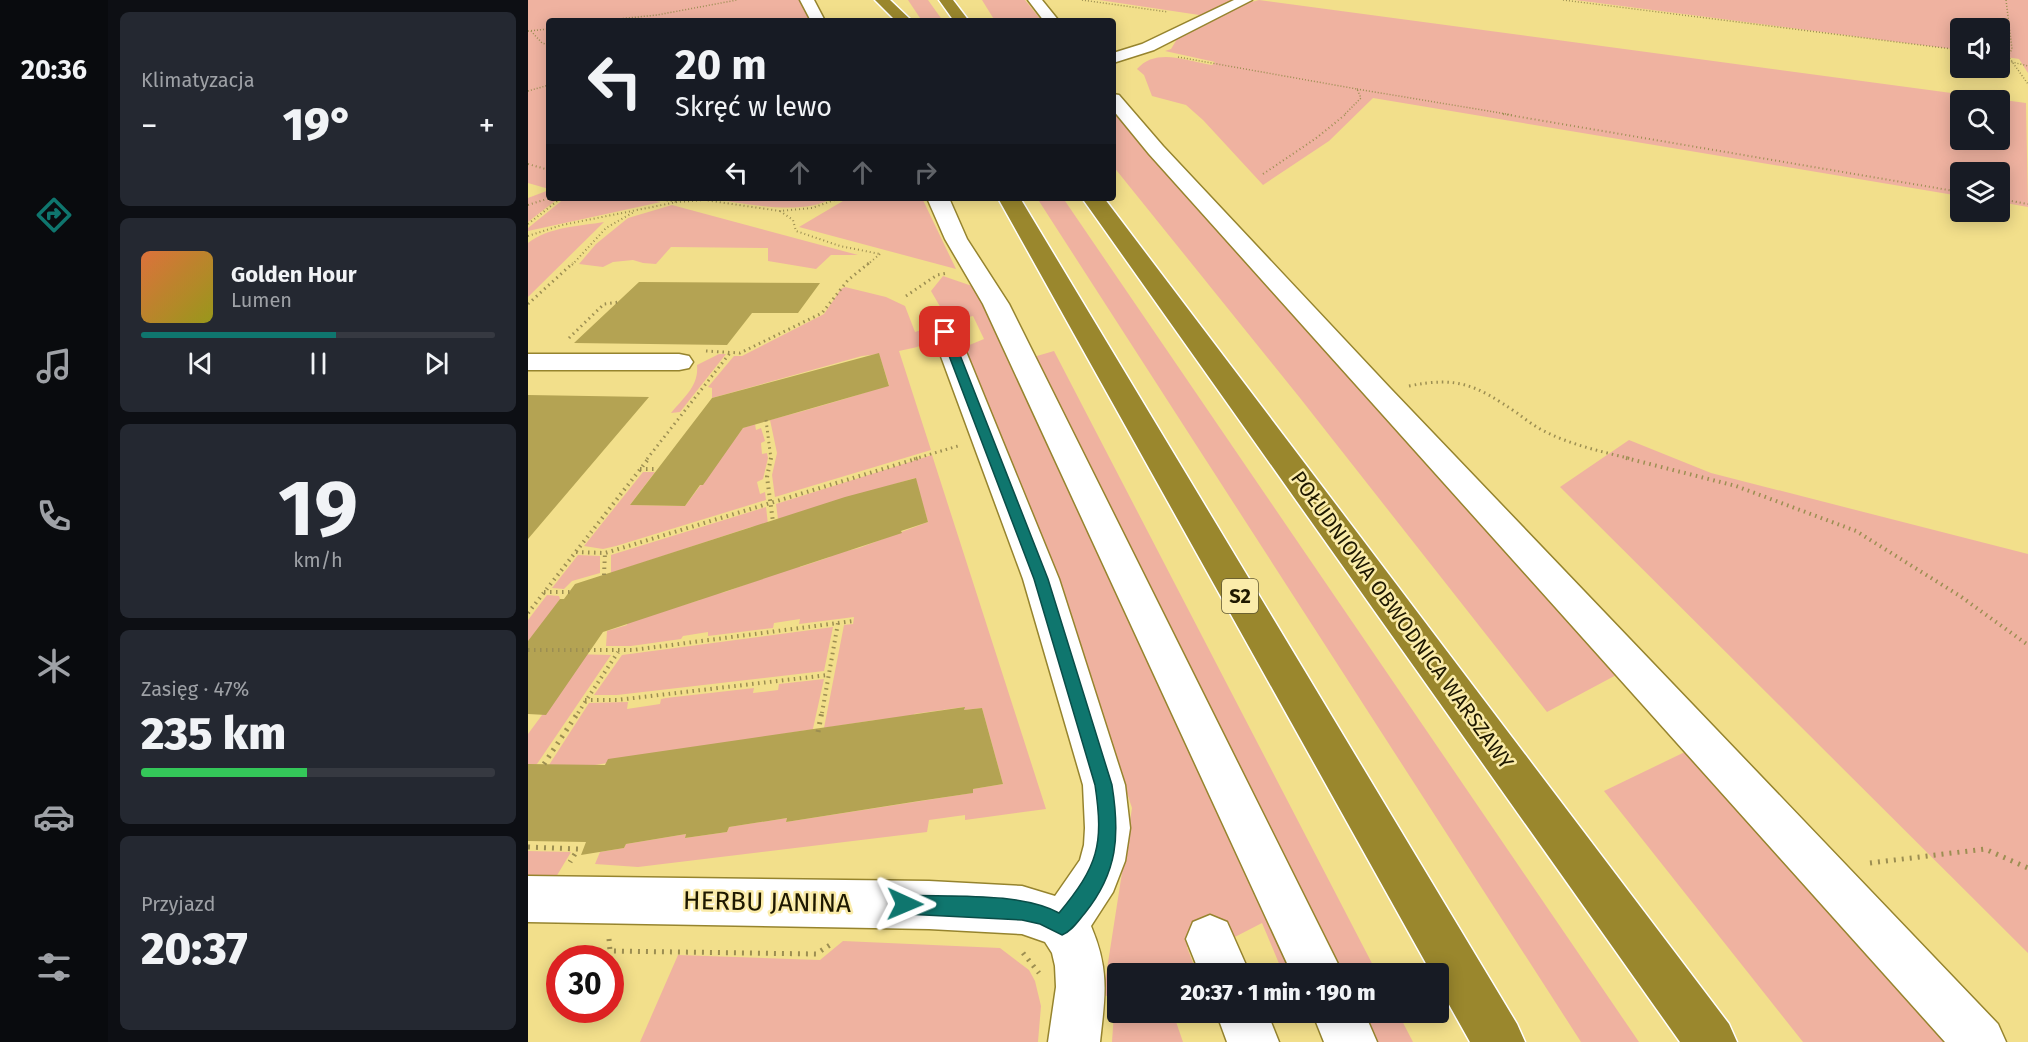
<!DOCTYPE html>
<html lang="pl">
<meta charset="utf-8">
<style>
:root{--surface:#171b24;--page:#242831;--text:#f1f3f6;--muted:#9ea1a6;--line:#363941;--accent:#0f766e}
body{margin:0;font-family:"Fira Sans",sans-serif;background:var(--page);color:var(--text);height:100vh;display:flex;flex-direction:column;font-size:22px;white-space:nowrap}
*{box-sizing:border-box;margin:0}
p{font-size:20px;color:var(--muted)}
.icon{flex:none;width:33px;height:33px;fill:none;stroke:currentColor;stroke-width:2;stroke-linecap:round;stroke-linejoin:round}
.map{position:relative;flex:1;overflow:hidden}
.sheet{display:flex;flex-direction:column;gap:12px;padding:12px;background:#0d0f14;width:420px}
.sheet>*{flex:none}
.top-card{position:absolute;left:18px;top:18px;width:570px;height:183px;border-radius:6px;box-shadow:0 3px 15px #0003;background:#171b24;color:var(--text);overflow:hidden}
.controls{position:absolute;left:1422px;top:18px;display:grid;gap:12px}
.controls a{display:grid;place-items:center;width:60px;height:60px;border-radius:6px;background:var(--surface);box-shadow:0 3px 15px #0003;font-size:30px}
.speed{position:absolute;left:18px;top:945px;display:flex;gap:12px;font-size:30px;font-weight:700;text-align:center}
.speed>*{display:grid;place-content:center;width:78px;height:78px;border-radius:50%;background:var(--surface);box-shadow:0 3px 15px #0003;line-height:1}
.speed .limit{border:9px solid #d22;background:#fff;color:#111}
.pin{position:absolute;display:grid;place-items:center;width:51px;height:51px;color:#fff;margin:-26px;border-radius:12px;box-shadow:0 3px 9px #0006}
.me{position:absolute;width:66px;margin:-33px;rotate:91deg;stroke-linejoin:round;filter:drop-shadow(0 0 4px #0008)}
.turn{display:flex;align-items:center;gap:21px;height:126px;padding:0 30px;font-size:27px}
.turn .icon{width:78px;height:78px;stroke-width:2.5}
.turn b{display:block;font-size:42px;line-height:51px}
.lanes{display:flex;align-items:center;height:57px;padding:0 30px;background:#0003;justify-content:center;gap:30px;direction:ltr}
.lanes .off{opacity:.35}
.big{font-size:45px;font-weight:800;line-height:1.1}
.sheet .widget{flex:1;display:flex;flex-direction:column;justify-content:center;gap:9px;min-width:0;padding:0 21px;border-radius:9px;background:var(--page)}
.sheet .dial{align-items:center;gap:0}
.dial b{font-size:78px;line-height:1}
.song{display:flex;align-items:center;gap:18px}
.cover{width:72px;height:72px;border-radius:9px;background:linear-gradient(135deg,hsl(20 70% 55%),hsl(60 70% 35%))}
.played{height:6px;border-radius:3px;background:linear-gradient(90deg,var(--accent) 55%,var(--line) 55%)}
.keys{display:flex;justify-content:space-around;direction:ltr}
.heat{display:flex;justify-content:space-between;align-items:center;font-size:33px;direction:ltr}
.charge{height:9px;border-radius:4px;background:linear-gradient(90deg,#34c759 47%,var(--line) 0)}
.trip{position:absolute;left:579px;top:963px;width:342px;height:60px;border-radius:6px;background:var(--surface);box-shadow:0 3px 15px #0003;font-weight:800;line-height:60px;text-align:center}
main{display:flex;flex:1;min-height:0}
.tabs{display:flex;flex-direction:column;width:108px;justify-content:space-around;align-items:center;background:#090b0e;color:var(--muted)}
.tabs .icon{width:42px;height:42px}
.tabs .on{color:var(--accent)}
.tabs b{font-size:27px;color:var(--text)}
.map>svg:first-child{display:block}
.green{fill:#efb2a0;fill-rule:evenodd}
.building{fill:#b4a353}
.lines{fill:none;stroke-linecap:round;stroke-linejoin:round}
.minor-casing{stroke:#96842e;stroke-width:3}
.highway-casing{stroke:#fff;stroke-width:3}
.path-far4{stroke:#9c8e52;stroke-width:1.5;stroke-dasharray:1 2;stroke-linecap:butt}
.path-far3{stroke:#9c8e52;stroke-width:2;stroke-dasharray:1 3;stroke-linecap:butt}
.path-far2{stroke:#9c8e52;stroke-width:3;stroke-dasharray:1.5 4;stroke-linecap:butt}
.path-far1{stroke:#9c8e52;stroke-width:4;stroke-dasharray:1.5 4.5;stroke-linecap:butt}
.path{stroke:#9c8e52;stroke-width:5;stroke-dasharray:2 6;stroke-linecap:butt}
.minor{fill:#fff;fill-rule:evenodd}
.highway{fill:#9a872d;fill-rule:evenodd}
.route{fill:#0f766e;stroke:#0a4d48;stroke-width:1.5}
.labels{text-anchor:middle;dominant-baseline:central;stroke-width:5;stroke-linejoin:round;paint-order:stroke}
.shield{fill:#fbecaa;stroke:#605833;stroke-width:1.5}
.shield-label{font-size:20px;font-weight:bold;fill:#1e1800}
.street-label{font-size:21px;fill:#1e1800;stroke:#fbecaa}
.near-street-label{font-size:26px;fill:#1e1800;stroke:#fbecaa}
</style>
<main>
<nav class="tabs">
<b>20:36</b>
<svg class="icon on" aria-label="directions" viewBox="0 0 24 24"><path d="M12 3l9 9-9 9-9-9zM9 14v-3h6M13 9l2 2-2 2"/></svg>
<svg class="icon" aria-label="music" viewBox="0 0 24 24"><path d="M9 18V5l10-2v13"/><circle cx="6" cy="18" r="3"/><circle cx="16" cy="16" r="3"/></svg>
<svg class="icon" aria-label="phone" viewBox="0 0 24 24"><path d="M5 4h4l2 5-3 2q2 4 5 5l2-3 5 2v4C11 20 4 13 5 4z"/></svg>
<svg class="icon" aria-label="climate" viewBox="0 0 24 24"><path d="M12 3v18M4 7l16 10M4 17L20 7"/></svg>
<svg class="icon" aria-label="car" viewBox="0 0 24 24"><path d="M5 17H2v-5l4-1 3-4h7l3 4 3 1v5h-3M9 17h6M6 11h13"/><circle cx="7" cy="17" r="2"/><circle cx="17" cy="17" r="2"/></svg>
<svg class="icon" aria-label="filters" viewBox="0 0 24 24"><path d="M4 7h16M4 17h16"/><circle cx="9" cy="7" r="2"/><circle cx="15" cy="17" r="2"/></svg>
</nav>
<section class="sheet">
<div class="widget"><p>Klimatyzacja</p>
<div class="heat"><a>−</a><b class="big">19°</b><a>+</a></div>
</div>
<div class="widget">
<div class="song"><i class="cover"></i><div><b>Golden Hour</b><p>Lumen</p></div></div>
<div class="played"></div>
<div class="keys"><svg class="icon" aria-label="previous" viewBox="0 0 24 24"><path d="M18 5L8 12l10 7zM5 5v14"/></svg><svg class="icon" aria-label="pause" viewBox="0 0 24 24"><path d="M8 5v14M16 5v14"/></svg><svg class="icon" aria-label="next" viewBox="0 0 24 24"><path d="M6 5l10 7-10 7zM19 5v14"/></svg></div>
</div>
<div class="widget dial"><b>19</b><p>km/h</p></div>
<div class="widget"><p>Zasięg · 47%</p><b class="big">235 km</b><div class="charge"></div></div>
<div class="widget"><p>Przyjazd</p><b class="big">20:37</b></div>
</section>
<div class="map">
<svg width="1500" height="1042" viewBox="0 0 1500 1042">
<rect width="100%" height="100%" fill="#f2df8b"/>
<path class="green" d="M0 0H271L284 21H21V189L0 183Z
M380 0H400L415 21H394Z
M454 0H497L514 21H467Z
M571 0H708L678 16Z
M731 0 1498 103 1500 207 1472 202V172H1432V196L845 98 801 141 735 185 675 120 658 105 624 96 616 75 609 69C628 47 659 61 684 65L687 62 637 51 643 49 649 39 719 3ZM1432 100H1472V140H1432Z
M1047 0H1500V73L1491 59 1472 56V28H1432V50Z
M585 110 617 150 1092 673 1019 712 772 398 585 166Z
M21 190V198H31L0 222V198Z
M37 198H112L133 202 0 231V228Z
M173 198H305C270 218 212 201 173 198Z
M320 198H394L428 269 271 227Z
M509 198H535L1111 1042H1053Z
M144 205 330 255H303L288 269 240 261V248L143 247 128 264 115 263 105 260 85 262 75 267 51 264 68 244 100 218Z
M76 222 0 297V243C20 227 52 226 76 222Z
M415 276 447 287 776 973H755L734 923 701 940 695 928 659 947 668 971 663 973 590 974V1012L645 1013 655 1042H584L587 998 575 995 604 808 522 563 434 348 456 339 445 316 421 322 403 291Z
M317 287 358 297 377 306 387 332 400 328 403 335C398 348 383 348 371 351L403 450 247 497 244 475 249 453 242 420C284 409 320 398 361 385L351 354 334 356 184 398V388L180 387 206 356H214L296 314 313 289Z
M526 351 849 973H805L502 358Z
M191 354H198L152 412 143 413C156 397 171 386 169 365Z
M227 424 228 430 233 428 237 441 233 443 234 454 239 453 240 458 235 479 229 482 232 494 237 492 238 500 88 546 75 549 56 546 115 472H127L102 505 157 506 215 428Z
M1101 440 1183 473 1500 554V953L1032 487Z
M404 455 518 809 437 820V815L401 820 399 832 110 867 67 864 72 852 96 848 98 844 158 834 157 838 199 832 201 827 259 818 258 822 444 793 445 789 475 784 454 708 436 710V707L386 714 385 718 347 720 296 728 316 625 325 624 326 617 271 624 272 619 246 623 245 628 180 636V632L155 636 153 639 103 646H78L79 631 99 625V622L172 600 173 597 197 592 271 565 272 567 302 557V555L331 548 400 522 387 478 250 519 248 504Z
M238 507 240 524 223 527 83 573V555Z
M50 555 72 556V573L44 581 36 589 24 588Z
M19 595 31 596 32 599 0 644V620Z
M305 627 296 671 89 695H66L94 655Z
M0 653 83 655 9 764 0 765V734L14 715Z
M296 679 284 733 279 730 37 770 21 765 61 703 100 702 99 709 132 704 133 699 138 698 226 688 225 693 250 690 251 684Z
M1161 750 1426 1042H1275L1076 791Z
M0 851 43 852 28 877 0 876Z
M315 941 472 948 501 970 507 981 513 1006 510 1042H112L150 955 292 960Z
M824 1013H870L885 1042H838Z"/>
<path class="building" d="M111 282 292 283 270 313H224L199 345 46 343Z
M351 353 361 386 215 428 175 485H172L157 506 102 505 184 398Z
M0 395 121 397 0 539Z
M388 478 400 522 373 531 374 533 75 632 18 715 0 714V641L32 599H36L47 584 317 497Z
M437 707 436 710 454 708 475 784 445 789V793L391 801 258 822 259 818 201 827 199 832 157 838 158 834 98 844 96 848 53 855 58 842 0 841V764L77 765 80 759Z"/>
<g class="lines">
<defs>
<path id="minor" d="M272 0H286L297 21H283Z
M500 0H514L531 21H516Z
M706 0H724L626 50 585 63V53L614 44Z
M585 94 591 95 635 146 862 388 1470 1024 1478 1042H1417L621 154 585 110Z
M399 198H421L439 239 481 304 815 974H764L455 304 417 239Z
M417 324 426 326 430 332 531 579 597 785 602 828 597 861 585 892 563 926C582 971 577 996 572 1042H520L528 987 527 966 524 953 517 942 494 934 401 929 0 922V876L401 881 494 886 527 896 552 860 556 845 557 828 555 785 495 579 404 332 408 326Z
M0 354H151L161 356 165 362 161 368 151 370H0Z
M682 915 699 922 722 974H672L658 939 665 922Z
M688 1012H739L751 1042H699Z
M784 1012H836L849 1042H796Z"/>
<path id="highway" d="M347 0H362L384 21H368Z
M411 0H425L441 21H426Z
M470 198H492L989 1024 997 1042H942L910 985V974H904Z
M554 198H576L1201 1024 1209 1042H1152Z"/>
</defs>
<use href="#minor" class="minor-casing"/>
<use href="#highway" class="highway-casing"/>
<path class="path-far4" d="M554 0 640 12
M1035 0 1432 50
M1478 0 1484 49 1480 56 1500 84
M71 21 129 15 209 0
M0 31 21 29
M3 31 14 43 21 45
M650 57 829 89 833 98 816 115
M1472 59 1500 66
M829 89 984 115
M0 91 21 85"/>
<path class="path-far3" d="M975 114 1432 192
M0 164 21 170
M735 174 787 139 818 114
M123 198 149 202 153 198
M1472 199 1500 204
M0 205 22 198
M252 211 265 220 268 231 312 246 352 254
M0 224 33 198
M0 236 34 225 149 202 177 200 252 211 284 208 312 198
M44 265 78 228 106 212
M339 265 352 254"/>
<path class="path-far2" d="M378 296 409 275 419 273
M0 304 45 263
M41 338 76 304 91 302
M178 351 212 353 294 313 320 280 341 263
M881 386C930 376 948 385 989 413 997 419 1006 426 1016 431 1043 445 1075 452 1104 459
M238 420 243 459
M119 459 202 353
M386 459 430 446"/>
<path class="path-far1" d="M243 458 239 477 245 522
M1098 458 1208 486 1328 531 1432 596 1500 645
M112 469H129
M48 552 77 553 391 458
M76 575 77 553
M16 592H42
M0 613 121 458
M310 623 325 621
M0 650H105L310 623 294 713
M57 700H89L300 675
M50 713 90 652"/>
<path class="path" d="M290 732 294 711
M16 764 51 711
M0 847 50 849 42 862
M1342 863 1457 849 1500 868
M81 939 82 951 288 954 305 943
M495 953 511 973"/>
<use href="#minor" class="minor"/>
<use href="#highway" class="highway"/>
</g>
<path class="route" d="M417 329 423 332 520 579 584 785C592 835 590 872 557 913 550 921 544 931 534 935L512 924 494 920 377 914 370 911 367 904 370 898 377 895C421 897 494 892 531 913 570 866 576 845 567 785L506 579 412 332Z"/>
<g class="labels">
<rect class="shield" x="694" y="579" width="36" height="34" rx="4.5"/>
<g class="shield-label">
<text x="712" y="596">S2</text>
</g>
<g class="street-label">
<text transform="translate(874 620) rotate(54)">POŁUDNIOWA OBWODNICA WARSZAWY</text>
</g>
<g class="near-street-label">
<text transform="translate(239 902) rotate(1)">HERBU JANINA</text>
</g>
</g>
</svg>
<div class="controls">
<a><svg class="icon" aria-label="sound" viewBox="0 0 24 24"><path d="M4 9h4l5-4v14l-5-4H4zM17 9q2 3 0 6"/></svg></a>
<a><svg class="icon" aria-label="search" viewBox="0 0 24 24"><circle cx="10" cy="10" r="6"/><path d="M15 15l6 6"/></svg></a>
<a><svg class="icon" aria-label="layers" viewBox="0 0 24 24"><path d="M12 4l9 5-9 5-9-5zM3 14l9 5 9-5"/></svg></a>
</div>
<div class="speed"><div class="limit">30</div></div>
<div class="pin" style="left:417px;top:332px;background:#d93025"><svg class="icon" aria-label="arrive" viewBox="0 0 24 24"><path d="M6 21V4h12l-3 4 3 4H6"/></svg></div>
<svg class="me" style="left:377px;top:904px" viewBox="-20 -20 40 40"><path d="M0-17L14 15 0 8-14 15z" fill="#0f766e" stroke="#fff" stroke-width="4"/></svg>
<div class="trip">20:37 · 1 min · 190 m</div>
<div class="top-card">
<div class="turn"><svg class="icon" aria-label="left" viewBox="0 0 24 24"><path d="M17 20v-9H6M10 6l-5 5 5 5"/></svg><div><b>20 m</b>Skręć w lewo</div></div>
<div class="lanes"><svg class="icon" aria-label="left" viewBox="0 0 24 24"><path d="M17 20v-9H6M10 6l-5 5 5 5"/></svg><svg class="icon off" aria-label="ahead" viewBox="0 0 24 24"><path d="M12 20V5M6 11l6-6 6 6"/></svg><svg class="icon off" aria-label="ahead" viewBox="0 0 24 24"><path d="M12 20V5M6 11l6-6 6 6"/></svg><svg class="icon off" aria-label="right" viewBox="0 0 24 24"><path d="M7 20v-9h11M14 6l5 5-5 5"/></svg></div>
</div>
</div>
</main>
